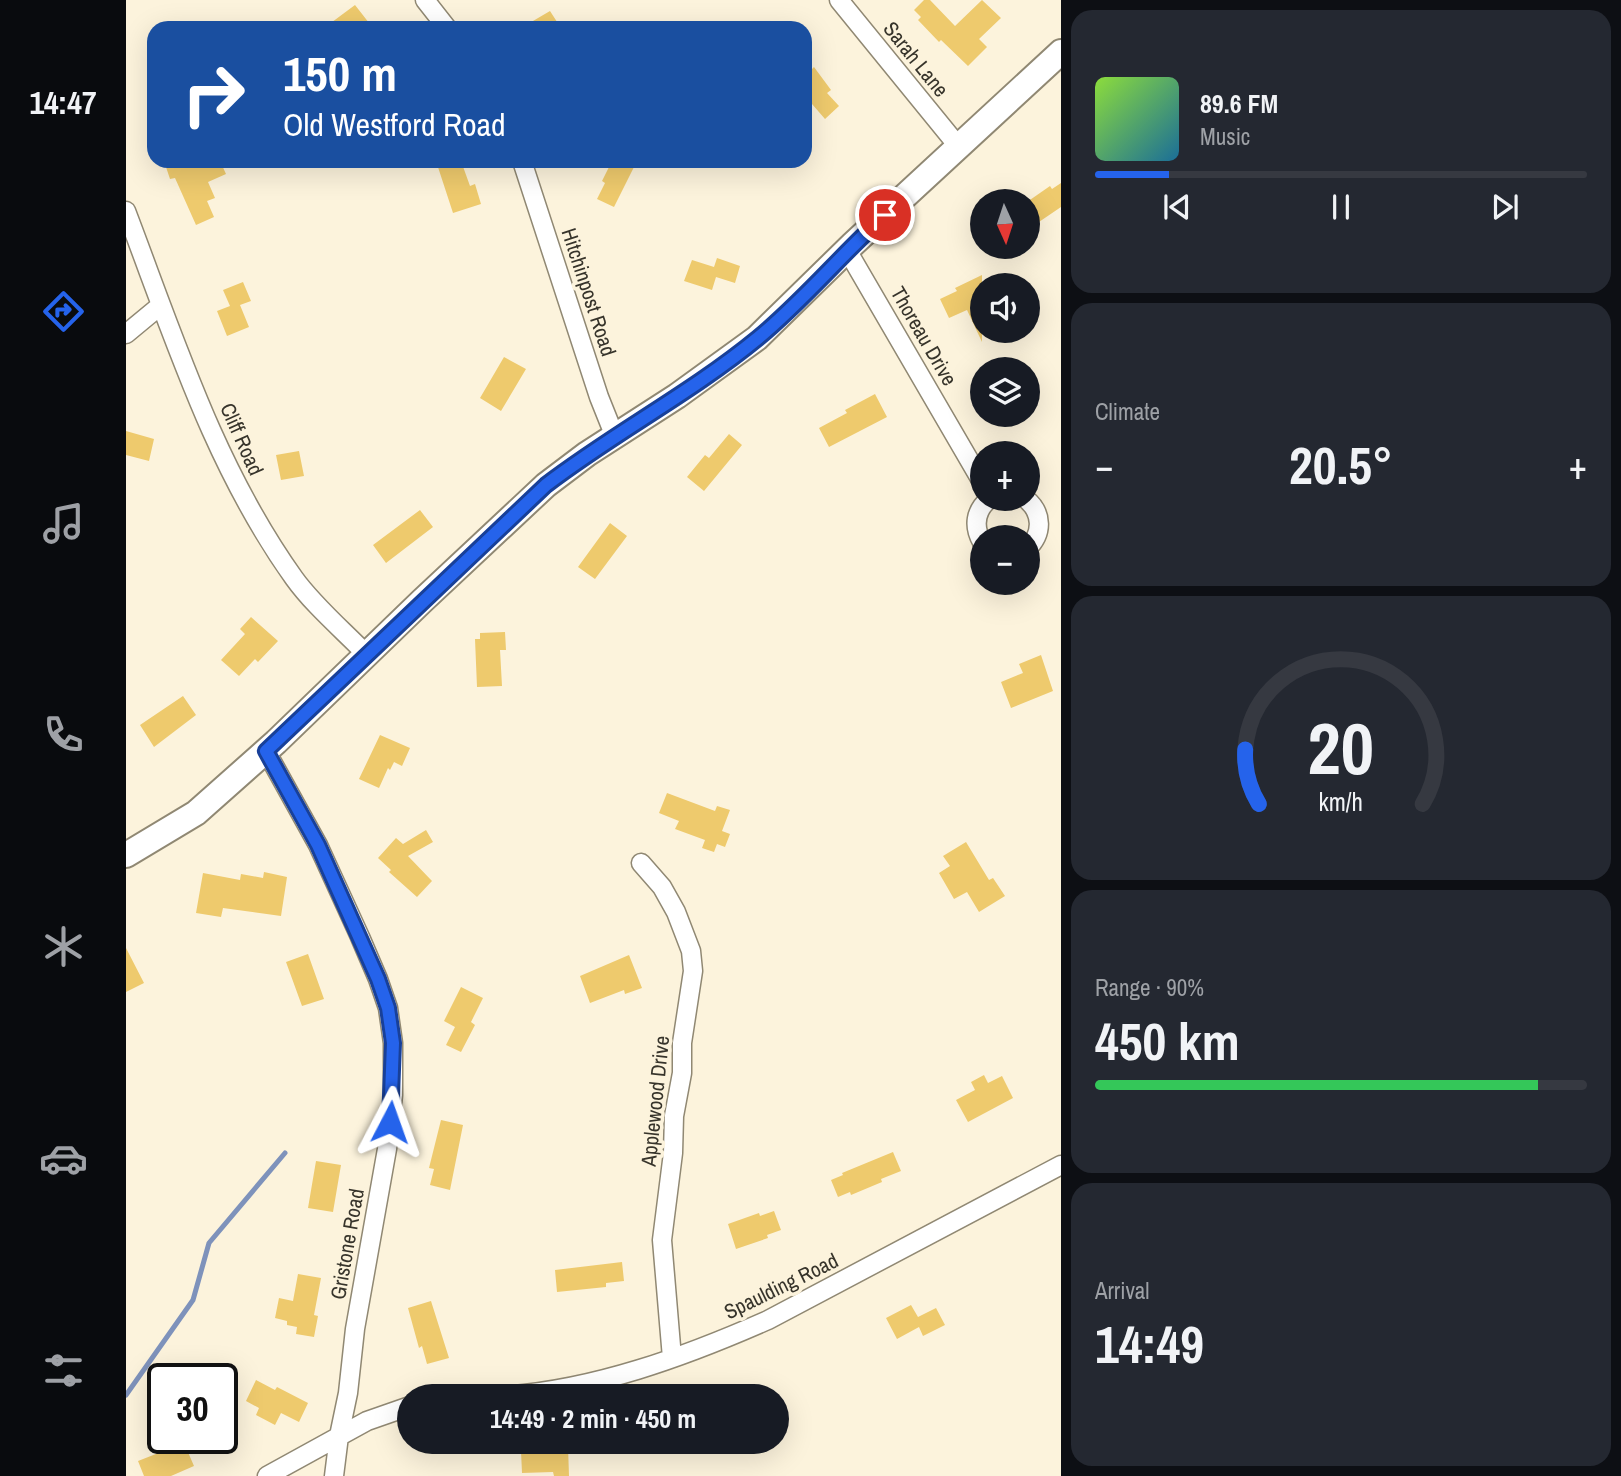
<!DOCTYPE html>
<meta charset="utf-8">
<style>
:root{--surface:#171b24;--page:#242831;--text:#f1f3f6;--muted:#9ea1a6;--line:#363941;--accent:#2563eb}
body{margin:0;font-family:"Archivo Narrow",sans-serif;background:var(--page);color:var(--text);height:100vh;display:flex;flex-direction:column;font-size:26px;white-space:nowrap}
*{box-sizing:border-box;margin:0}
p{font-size:23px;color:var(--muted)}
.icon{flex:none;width:38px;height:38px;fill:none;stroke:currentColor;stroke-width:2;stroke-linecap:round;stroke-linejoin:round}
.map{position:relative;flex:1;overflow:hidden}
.side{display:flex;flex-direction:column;gap:10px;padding:10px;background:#0d0f14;width:560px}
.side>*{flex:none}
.hud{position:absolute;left:21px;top:21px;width:665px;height:147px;border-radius:21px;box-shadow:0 7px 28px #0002;background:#1a4fa0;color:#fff;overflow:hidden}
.needle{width:46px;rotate:177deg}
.tools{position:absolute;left:844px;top:189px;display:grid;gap:14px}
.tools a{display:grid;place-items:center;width:70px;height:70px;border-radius:50%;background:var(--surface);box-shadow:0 7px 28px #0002;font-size:35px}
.speed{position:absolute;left:21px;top:1363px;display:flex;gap:14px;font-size:35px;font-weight:700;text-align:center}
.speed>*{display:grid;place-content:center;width:91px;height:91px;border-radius:50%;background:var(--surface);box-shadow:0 7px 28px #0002;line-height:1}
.speed .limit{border:4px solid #111;border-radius:10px;background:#fff;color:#111}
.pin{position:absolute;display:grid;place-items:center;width:60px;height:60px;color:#fff;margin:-30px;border:4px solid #fff;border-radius:50%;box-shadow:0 2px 7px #0007}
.me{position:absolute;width:77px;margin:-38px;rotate:4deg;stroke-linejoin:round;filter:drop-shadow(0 0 5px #0008)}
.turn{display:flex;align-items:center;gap:24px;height:147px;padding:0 21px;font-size:32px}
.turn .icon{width:91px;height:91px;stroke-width:2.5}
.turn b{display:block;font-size:49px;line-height:60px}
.big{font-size:52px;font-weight:700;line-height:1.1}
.side .widget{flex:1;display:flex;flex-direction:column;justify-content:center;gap:10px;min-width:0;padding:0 24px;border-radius:21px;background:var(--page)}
.side .dial{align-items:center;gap:0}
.dial svg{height:182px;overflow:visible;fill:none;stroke:var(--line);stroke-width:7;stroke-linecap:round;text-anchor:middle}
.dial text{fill:var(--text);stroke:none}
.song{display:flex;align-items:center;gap:21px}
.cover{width:84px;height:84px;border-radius:10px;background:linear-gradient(135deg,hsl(90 70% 55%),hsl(200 70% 35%))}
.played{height:7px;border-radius:4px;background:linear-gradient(90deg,var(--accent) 15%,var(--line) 15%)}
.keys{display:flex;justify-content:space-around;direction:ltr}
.heat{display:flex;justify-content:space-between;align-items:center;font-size:38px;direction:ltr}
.charge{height:10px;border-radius:5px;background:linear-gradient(90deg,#34c759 90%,var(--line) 0)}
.trip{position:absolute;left:271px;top:1384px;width:392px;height:70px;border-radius:35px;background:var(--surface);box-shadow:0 7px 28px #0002;font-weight:700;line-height:70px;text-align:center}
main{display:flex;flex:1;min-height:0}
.menu{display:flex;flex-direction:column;width:126px;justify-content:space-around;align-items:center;background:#090b0e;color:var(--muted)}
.menu .icon{width:49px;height:49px}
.menu .selected{color:var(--accent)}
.menu b{font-size:32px;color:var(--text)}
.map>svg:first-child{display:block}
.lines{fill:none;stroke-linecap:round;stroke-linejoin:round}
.stream{stroke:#7e92bb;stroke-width:5}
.building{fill:#eeca6d}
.minor-casing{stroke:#908873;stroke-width:21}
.secondary-casing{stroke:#908873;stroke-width:28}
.minor{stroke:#fff;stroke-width:18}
.secondary{stroke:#fff;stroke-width:24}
.route-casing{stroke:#184099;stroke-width:18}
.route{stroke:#2563eb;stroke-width:12}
.labels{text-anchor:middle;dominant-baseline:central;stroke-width:7;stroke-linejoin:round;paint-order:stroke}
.street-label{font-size:21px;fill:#37342b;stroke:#fcf3dc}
</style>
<main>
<nav class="menu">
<b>14:47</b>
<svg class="icon selected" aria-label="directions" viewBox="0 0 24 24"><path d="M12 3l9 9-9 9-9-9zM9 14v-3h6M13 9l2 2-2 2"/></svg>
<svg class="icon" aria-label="music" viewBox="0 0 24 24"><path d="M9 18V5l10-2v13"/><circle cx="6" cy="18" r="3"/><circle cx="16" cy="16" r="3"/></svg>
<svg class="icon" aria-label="phone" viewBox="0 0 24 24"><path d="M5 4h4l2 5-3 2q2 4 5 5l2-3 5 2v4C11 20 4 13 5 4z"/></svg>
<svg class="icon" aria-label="climate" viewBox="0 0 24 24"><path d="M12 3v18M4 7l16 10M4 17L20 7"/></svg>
<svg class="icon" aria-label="car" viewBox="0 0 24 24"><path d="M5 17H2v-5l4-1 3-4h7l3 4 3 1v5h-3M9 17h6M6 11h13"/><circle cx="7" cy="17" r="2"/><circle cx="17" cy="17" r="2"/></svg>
<svg class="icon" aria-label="filters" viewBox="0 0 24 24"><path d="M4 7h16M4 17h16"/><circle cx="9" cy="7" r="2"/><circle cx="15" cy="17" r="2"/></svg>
</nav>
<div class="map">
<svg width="935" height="1476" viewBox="0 0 935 1476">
<rect width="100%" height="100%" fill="#fcf3dc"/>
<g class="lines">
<path class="stream" d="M0 1395 67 1300 83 1243 159 1153"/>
</g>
<path class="building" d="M798 0H804L829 26 856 0 875 18 853 39 861 47 842 66 815 40 813 42 792 20 795 17 788 10Z
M229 5 247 28H198Z
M424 11 435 28H395Z
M688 67 705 90 701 93 713 106 699 119 686 104 679 111V76Z
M53 161H94L100 174 82 182 89 198 81 201 88 217 70 225 49 178 44 179 40 167Z
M310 161H335L344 186 349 184 355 204 327 213Z
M486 161H511L488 207 471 199 479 183 476 181Z
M935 183V207L910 224 901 212V202L924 186 926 189Z
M591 258 614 266 609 283 590 277 586 290 558 281 566 260 588 267Z
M856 275V342L841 310 823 318 814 299 831 291 829 288Z
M117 282 125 301 114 305 123 327 101 336 91 311 104 306 97 290Z
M378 357 400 369 375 411 354 398Z
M749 394 761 417 703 447 693 428 721 413 719 410Z
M0 431 28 439 23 461 0 455Z
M603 434 616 445 578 491 561 477 579 455 583 458Z
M173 451 178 476 155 480 150 455Z
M294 510 307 527 260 563 247 545Z
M484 523 501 536 469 579 452 567Z
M125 617 152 641 132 662 129 659 113 676 95 660 119 634 114 629Z
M379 632 380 650H374L376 686 351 687 349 639H354V633Z
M915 655 927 691 885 708 875 682 897 673 893 664Z
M57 696 70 715 28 747 14 725Z
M254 735 284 748 276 766 268 762 264 770 262 768 253 788 233 779Z
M541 793 589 811 591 806 604 810 596 831 604 834 599 847 591 844 588 852 576 848 579 840 549 829 553 821 533 813Z
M300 830 307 842 282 856 306 881 291 897 263 872 265 870 252 858 270 838 277 844Z
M840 842 863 880 867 878 879 896 853 912 841 892 828 899 813 873 824 866 817 856Z
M138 872 161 877 155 916 97 908 95 917 70 913 77 873 114 880 115 874 137 878Z
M0 948 18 983 0 992Z
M182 954 198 999 176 1006 160 962Z
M503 955 516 988 499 994 498 990 464 1003 454 976Z
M335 987 357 998 345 1022 349 1025 335 1052 320 1045 329 1027 318 1021Z
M858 1075 862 1083 876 1076 887 1098 842 1122 830 1100 849 1090 845 1082Z
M315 1120 337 1125 324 1190 304 1185 308 1169 303 1168Z
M767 1152 775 1171 755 1179 756 1182 725 1195 724 1192 712 1197 705 1180 717 1175 716 1173Z
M190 1161 215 1165 207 1212 182 1208Z
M648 1211 655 1230 641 1235 642 1238 610 1249 602 1224 633 1213 634 1216Z
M496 1262 498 1281 480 1283V1287L431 1292 429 1270Z
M172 1274 195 1278 188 1315 192 1316 188 1337 170 1334 171 1327 161 1325V1321L149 1318 153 1298 167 1301Z
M305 1301 323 1358 301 1364 296 1346 293 1348 282 1308Z
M785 1305 792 1317 810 1308 819 1325 797 1336 793 1327 771 1339 760 1318Z
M130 1380 149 1390 151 1387 182 1403 173 1422 155 1413 149 1425 130 1415 133 1408 120 1401Z
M58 1443 68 1466 45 1476H18L12 1461Z
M442 1446 443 1476H428L427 1472 396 1473 395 1451Z"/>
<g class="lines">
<defs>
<path id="minor" d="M299 0 321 28
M713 0 832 146
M396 161 473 397 489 437
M0 211C48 337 89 468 168 578 188 606 218 631 242 656
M721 250 856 482
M0 334 35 305
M900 499C917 513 917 534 901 549
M856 542C847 526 849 511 863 499
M140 751 192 845 234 937 252 979 262 1008 267 1043V1095L261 1149 229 1329 222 1393 213 1436 208 1476
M515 863 536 887 550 912 565 951 567 971 556 1043V1073L548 1116 547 1153 536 1240 546 1358
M376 1396C468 1390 558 1357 642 1320L935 1165
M141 1476 241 1421 284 1406"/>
<path id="secondary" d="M0 855 70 813 150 742 296 601 420 485 461 454 551 396 631 338 727 244 935 52"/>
</defs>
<use href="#minor" class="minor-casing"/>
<use href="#secondary" class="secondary-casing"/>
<use href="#minor" class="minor"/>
<use href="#secondary" class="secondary"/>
</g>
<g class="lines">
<defs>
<path id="route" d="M264 1122 267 1043 262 1008 252 979 192 845 140 751 420 485C488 433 565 393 632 338 677 301 715 255 759 215"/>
</defs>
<use href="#route" class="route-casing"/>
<use href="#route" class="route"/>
</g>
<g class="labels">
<g class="street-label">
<text transform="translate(790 59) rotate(51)">Sarah Lane</text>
<text transform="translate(463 292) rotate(72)">Hitchinpost Road</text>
<text transform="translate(798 336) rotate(60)">Thoreau Drive</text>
<text transform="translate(116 439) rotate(66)">Cliff Road</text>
<text transform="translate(529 1101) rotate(-84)">Applewood Drive</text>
<text transform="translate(221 1244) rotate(-80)">Gristone Road</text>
<text transform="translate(655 1286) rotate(-26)">Spaulding Road</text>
</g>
</g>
</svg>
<div class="tools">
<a><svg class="needle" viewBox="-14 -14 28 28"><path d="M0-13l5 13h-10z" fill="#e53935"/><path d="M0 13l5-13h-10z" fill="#9ea1a6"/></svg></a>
<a><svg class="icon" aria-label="sound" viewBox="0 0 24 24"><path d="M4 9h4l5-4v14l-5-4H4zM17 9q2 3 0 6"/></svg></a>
<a><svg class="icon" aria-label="layers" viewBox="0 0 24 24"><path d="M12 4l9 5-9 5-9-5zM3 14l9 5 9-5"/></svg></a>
<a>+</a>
<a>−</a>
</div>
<div class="speed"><div class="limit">30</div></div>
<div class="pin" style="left:759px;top:215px;background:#d93025"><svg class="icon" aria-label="arrive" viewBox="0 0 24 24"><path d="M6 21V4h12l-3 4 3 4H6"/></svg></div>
<svg class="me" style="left:264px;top:1122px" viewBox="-20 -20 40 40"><path d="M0-17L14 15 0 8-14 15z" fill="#2563eb" stroke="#fff" stroke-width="4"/></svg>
<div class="trip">14:49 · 2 min · 450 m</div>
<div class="hud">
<div class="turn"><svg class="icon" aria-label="right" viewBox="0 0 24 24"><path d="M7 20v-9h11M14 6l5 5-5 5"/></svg><div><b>150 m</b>Old Westford Road</div></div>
</div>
</div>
<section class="side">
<div class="widget">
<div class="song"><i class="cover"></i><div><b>89.6 FM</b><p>Music</p></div></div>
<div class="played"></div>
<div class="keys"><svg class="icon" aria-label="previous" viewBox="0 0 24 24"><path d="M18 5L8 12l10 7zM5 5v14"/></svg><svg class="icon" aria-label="pause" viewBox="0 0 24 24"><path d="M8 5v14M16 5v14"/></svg><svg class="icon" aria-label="next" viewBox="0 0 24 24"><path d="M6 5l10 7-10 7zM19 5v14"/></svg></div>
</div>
<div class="widget"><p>Climate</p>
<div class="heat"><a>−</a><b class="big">20.5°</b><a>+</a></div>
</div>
<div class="widget dial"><svg viewBox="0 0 100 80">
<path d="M14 69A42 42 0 1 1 86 69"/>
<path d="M14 69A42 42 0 0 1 8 45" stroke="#2563eb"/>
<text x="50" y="56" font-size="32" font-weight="700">20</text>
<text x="50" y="72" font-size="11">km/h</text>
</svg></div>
<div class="widget"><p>Range · 90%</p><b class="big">450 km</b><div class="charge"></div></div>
<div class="widget"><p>Arrival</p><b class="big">14:49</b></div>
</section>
</main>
